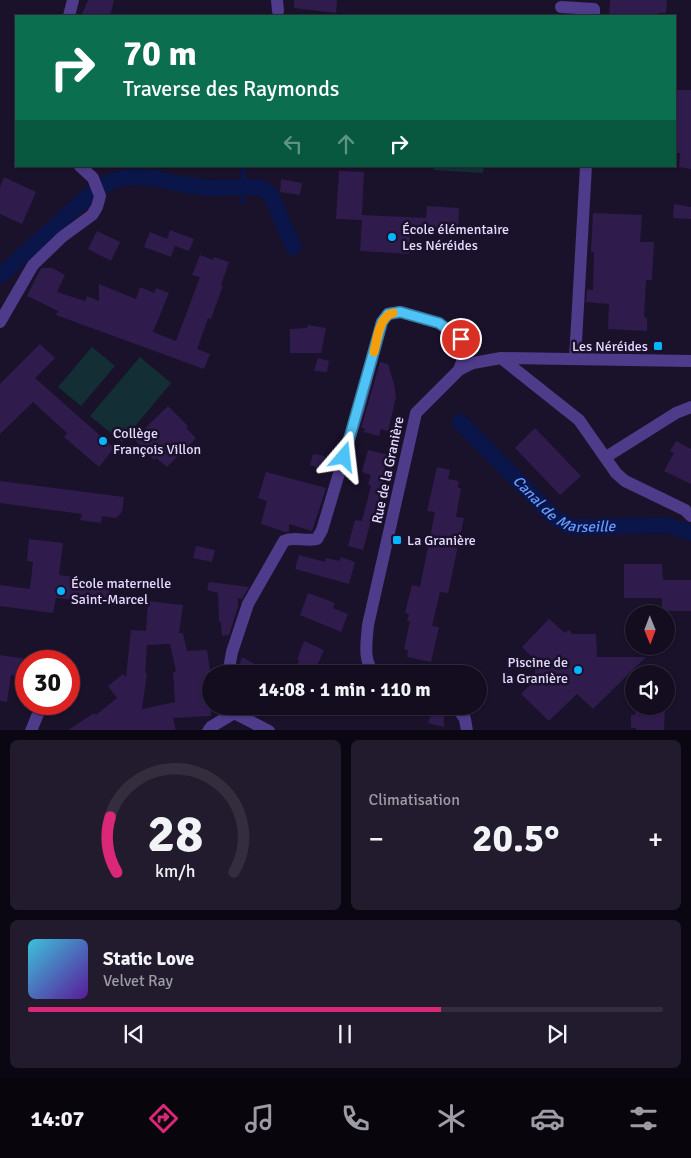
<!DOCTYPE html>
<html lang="fr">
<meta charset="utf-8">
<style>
:root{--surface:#140d20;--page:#211b2d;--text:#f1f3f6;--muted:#9d9ca5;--line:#332d3e;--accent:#db2777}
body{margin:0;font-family:Signika,sans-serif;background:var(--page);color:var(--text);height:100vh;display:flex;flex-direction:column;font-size:19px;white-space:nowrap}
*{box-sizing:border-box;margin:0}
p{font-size:16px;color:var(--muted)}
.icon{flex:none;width:28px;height:28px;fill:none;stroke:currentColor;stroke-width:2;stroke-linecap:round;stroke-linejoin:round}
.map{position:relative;height:730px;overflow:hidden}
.drawer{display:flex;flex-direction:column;gap:10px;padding:10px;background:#0b0712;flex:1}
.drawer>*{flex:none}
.banner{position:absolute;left:15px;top:15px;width:661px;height:152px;border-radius:0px;box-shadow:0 1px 4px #0004,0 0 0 1px var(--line);background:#0b6e4f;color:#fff;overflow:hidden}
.needle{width:32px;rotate:179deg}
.tools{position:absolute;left:625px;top:605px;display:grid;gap:10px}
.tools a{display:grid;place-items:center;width:50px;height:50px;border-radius:50%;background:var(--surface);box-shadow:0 1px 4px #0004,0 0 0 1px var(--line);font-size:25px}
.speed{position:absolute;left:15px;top:650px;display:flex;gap:10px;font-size:25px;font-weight:700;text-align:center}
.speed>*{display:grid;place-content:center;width:65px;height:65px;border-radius:50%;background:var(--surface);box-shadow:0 1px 4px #0004,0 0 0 1px var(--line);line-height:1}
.speed .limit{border:8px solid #d22;background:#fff;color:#111}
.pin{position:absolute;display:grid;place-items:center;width:42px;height:42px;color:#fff;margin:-21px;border:2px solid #fff;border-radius:50%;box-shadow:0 1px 5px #0007}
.me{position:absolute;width:55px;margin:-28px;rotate:17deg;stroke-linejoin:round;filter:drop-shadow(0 0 4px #0008)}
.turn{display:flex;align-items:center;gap:18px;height:105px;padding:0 25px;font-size:22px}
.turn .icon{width:65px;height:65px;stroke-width:2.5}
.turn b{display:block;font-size:35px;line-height:42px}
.lanes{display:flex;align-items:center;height:48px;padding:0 25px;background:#0003;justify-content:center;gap:25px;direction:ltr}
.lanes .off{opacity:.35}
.big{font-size:38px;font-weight:800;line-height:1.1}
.drawer .card{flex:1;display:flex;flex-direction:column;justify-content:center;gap:8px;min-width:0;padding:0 18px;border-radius:8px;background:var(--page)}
.drawer .dial{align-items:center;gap:0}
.dial svg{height:130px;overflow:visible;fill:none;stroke:var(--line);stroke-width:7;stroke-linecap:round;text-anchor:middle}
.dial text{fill:var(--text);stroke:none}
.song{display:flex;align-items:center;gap:15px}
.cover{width:60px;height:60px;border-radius:8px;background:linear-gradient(135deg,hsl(190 70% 55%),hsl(270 70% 35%))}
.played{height:5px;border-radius:2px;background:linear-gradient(90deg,var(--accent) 65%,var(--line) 65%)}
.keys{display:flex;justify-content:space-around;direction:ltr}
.heat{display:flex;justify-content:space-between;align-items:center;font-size:28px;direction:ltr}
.drawer .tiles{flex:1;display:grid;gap:10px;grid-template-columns:1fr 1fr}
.card:last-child{grid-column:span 2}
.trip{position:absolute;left:202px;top:665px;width:285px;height:50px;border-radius:25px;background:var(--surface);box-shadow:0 1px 4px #0004,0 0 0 1px var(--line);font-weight:800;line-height:50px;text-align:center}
.menu{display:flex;height:80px;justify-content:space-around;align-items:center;background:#08050d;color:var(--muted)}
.menu .icon{width:35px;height:35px}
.menu .current{color:var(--accent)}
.menu b{font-size:22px;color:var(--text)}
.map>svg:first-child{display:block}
.green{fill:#132f35}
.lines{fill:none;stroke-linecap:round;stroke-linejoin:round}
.stream{stroke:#0a154a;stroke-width:4.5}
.canal{stroke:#0a154a;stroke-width:16}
.building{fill:#2f1c4c;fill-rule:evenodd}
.minor{stroke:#4e3b8a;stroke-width:12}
.route-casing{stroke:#337fa1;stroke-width:12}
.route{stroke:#4fc3f7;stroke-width:9}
.slow{stroke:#f59e0b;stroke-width:9}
.poi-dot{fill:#06b5ff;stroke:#1a112b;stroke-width:2}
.labels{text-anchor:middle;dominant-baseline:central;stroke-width:5;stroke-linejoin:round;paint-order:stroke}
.poi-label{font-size:14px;fill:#e6daff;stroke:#1a112b;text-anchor:start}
.street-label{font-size:14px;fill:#e6daff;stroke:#1a112b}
.water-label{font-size:15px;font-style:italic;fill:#689bff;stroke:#1a112b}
</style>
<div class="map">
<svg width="691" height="731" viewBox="0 0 691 731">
<rect width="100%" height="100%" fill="#1a112b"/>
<path class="green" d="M434 166H484L483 173 433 170Z
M92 347 115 366 81 406 58 387Z
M140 357 171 383 122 442 90 416Z"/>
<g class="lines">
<path class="stream" d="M243 202V166"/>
<g class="canal">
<path d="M0 276 88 196 111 181 129 177 152 178 180 184 209 188 260 187 271 195 293 247"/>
<path id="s1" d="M460 422 553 516 567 525 577 527 667 525 691 533"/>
</g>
</g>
<path class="building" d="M88 0H114L110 16H81Z
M294 0H337L336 13 294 8Z
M610 0H667L666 13H658V16H609Z
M675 90H691V169L679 167 680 153H675Z
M339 171 364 172 362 215 426 218 427 206 459 208 458 236 410 233 409 254 360 251 362 220 336 219Z
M4 177 36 192 22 224 0 214V187Z
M281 179 302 183 300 195 280 192Z
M674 204 691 207V219L673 218Z
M593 213 642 215 640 242H654L652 280H646L644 317 647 318V331L608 329 609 304 586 302 587 289 593 290 594 252H591Z
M170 230 194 239 189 251 175 246 171 257 144 247 150 232 167 239Z
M97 231 120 242 111 261 88 249Z
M200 255 213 260 214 257 229 262 221 285H223L211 319 208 318 197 349 210 354 204 369 56 315 58 311 27 296 41 268H52L65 275 57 292 85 301 87 296 99 301V284L136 299 140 287 154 293 156 288 169 293 153 332 176 341 200 277 192 275Z
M308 325 326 328 321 353H290V329L307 328Z
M40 344 55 358 35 378 114 448 99 467 64 437 67 433 33 402 0 434V384Z
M318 358 329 361 327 372 314 371Z
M380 362 388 364 394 384 396 397 388 431 381 429 379 436 364 432 365 428H361Z
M168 406 188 426 186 428 196 438 167 467 156 458 154 460 134 439Z
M535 428 581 476 560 495 515 448Z
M676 441 691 449V484L664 471 674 453 670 451Z
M368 450 389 455 381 480 385 482 378 502 379 519 372 517 363 550 348 546 355 520 362 521 371 486 368 484 371 475 362 472Z
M313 454 325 456 320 469 310 465Z
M437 467 450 470 448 479 459 481 458 488H461L456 517 464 518 448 593 440 592 432 626 439 627 431 662 407 657 408 650 404 649 410 621H407L409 614 405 613 412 585 420 587 435 512 427 511Z
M266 472 326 488 312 531 289 524V531L285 532 261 524 267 501 258 498Z
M0 481 124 497 122 512 116 518 102 516 101 523 80 520 82 514 0 503Z
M29 539 63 543 59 575 111 583 108 600 103 598 101 603 56 598 53 613 0 606V585L30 589 33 562 27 561Z
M196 546 215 550 212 562 193 558Z
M299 555 325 562 326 558 340 561 341 557 355 562 349 584 295 569Z
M624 564H662L663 580H691V611H662V598H624Z
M209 582 249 587 242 599 238 598V607L229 635 222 636 221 622H219L218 593 207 590Z
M308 593 335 603 333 608 348 614 341 632 300 615Z
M148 601 183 605 179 633H183L187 651 207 650 211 677V716L173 718 176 731H67L94 713 96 715 117 698 108 686 123 674 126 677 131 630 146 631ZM170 644 176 671 173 672 175 702 142 709 147 673H145L147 645Z
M549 619 565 633 569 630 572 634H596L597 657H646L593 709 577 694 549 721 521 694 535 680V660L522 647Z
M304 641 324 650 316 668 312 666 308 674H294L299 661 297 660Z
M0 655 26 659V678L11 675 7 702 0 701Z
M242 657 272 674H236Z
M636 706H665L664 731H636V728H631V715H635Z
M432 711 444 715V727L428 723Z"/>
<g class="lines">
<path class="minor" d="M277 0 278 11
M561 7 594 9V16
M69 16 73 0
M0 322 33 265 62 237 92 215 97 207 100 196 93 178 80 166
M501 358 579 420 616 473 625 481 685 510 691 516
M575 359 586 166
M606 457 676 413 691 407
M228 674 232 652 248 604 284 541C295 536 305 542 317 539L322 530 359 407 382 322 388 314 401 312 439 323 461 339 463 359 459 370
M375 674C362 661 367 640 368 625L416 413 459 370 473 363 501 358 691 361
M227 706 234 713 269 731
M456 706 465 719 467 731
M31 731 42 704
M208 731 211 727 234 713"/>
</g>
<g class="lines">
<defs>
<path id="route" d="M344 457 382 322 388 314 400 312 439 323 461 339"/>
</defs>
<use href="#route" class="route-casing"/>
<use href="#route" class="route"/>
<path class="slow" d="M374 352C377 339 379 317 393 313"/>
</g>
<g class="poi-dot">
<circle cx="392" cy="237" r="5"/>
<rect x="653" y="341" width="10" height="10" rx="2.5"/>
<circle cx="103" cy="441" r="5"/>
<rect x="392" y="535" width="10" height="10" rx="2.5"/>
<circle cx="61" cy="591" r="5"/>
<circle cx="578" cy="670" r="5"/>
</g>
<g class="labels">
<g class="poi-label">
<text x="402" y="229">École élémentaire<tspan x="402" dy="16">Les Néréides</tspan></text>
<text x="648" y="346" text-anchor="end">Les Néréides</text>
<text x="113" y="433">Collège<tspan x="113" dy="16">François Villon</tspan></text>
<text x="407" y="540">La Granière</text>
<text x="71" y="583">École maternelle<tspan x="71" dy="16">Saint-Marcel</tspan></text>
<text x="568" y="662" text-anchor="end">Piscine de<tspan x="568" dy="16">la Granière</tspan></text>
</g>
<g class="street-label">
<text transform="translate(388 470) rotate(-78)">Rue de la Granière</text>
</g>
<g class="water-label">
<text stroke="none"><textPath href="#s1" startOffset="138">Canal de Marseille</textPath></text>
</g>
</g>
</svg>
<div class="tools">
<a><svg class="needle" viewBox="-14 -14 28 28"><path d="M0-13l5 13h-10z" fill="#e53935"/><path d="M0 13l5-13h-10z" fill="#9d9ca5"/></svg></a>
<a><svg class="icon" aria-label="sound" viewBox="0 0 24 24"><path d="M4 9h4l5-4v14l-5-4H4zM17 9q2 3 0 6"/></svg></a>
</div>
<div class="speed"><div class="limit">30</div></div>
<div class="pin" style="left:461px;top:339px;background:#d93025"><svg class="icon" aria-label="arrive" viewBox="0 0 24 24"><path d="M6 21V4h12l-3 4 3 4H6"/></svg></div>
<svg class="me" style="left:344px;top:457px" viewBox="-20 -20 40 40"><path d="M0-17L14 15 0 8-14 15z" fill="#4fc3f7" stroke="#fff" stroke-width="4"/></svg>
<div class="trip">14:08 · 1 min · 110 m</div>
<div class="banner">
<div class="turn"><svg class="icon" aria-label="right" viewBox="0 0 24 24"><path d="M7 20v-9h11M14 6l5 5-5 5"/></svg><div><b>70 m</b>Traverse des Raymonds</div></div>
<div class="lanes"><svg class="icon off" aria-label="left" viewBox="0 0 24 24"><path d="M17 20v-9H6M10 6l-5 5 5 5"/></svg><svg class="icon off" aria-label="ahead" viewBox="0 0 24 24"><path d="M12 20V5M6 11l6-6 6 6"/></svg><svg class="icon" aria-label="right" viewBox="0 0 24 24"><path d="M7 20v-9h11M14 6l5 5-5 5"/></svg></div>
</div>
</div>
<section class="drawer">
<div class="tiles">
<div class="card dial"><svg viewBox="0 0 100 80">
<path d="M14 69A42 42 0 1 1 86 69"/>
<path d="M14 69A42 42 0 0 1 10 35" stroke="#db2777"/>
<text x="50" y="56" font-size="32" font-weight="700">28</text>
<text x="50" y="72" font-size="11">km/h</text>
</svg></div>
<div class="card"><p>Climatisation</p>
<div class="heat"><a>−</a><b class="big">20.5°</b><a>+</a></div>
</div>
<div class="card">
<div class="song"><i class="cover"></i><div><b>Static Love</b><p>Velvet Ray</p></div></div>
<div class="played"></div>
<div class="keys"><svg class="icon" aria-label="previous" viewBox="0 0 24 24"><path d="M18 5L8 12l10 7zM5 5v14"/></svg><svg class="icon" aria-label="pause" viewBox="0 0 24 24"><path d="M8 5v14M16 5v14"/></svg><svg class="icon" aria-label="next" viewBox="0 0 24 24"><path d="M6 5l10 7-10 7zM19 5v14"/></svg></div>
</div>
</div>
</section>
<nav class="menu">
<b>14:07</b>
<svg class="icon current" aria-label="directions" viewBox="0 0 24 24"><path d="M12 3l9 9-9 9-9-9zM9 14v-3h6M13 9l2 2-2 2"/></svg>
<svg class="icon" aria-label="music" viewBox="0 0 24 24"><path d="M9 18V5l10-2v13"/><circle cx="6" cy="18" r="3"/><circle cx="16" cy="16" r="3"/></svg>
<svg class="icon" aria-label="phone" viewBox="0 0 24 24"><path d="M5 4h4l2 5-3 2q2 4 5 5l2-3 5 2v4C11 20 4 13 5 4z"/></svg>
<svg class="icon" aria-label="climate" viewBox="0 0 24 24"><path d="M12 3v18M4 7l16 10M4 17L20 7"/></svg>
<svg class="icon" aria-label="car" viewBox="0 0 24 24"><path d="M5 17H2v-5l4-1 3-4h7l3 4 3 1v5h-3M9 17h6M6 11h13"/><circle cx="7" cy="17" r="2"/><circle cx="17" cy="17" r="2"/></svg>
<svg class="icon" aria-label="filters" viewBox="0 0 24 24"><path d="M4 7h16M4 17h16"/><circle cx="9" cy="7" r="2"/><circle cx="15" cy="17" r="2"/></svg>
</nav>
